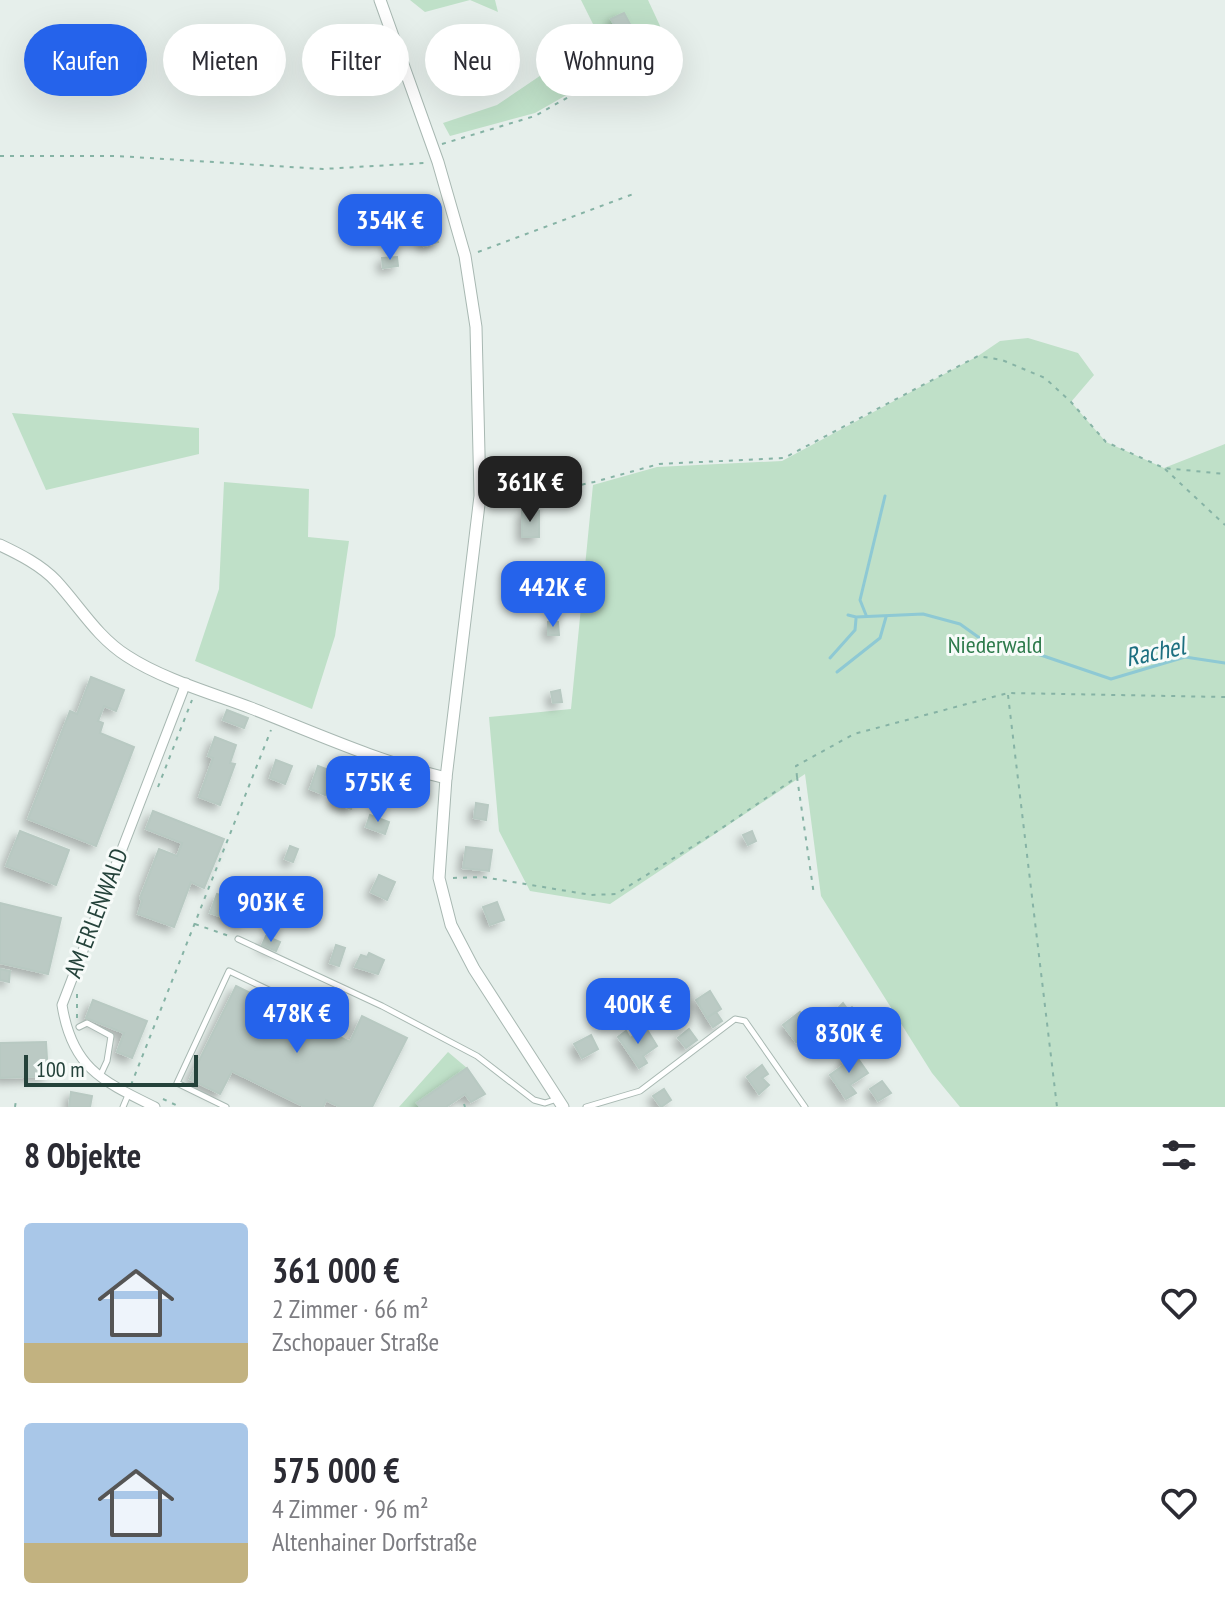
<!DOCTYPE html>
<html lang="de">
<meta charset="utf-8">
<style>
:root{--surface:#fff;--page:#f2f2f3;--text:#2b2b33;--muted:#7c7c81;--accent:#2563eb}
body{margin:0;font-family:"PT Sans Narrow",sans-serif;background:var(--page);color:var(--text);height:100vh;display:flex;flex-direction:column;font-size:30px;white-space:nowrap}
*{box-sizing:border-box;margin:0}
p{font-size:26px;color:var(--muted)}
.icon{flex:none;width:44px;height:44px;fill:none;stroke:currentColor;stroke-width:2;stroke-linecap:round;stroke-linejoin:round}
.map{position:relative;height:1107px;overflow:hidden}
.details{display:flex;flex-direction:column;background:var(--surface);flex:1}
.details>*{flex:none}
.hud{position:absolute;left:24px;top:24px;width:800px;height:72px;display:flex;gap:16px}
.scale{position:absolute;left:24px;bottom:20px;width:174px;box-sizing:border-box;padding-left:8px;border:4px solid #24423a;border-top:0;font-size:22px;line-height:28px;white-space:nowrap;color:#24423a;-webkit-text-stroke:6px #f7fbf9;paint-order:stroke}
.price{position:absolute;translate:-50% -68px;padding:0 18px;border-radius:16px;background:var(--accent);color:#fff;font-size:26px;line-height:52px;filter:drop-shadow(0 2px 4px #0008)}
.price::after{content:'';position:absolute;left:50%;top:48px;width:24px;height:18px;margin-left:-12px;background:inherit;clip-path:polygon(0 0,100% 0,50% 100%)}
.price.active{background:#222;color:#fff}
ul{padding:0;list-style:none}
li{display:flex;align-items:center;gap:24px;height:200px;padding:0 24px}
li span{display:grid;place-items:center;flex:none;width:224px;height:160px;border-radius:8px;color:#555}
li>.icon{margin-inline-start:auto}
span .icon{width:96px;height:96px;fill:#fffc;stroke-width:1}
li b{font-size:34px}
h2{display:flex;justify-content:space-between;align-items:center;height:96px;padding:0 24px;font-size:34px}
.pill{padding:0 28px;border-radius:36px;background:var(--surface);box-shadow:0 8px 32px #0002;font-size:28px;line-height:72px}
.pill.active{background:var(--accent);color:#fff}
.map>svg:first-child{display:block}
.green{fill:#bfe0c8}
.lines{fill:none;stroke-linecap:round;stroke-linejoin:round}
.stream{stroke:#8ec9d4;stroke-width:3}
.building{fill:#bbcac4;stroke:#b8c9c2;stroke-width:2;filter:url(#shadow)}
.service-casing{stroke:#a8b8b2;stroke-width:7}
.minor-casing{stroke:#a8b8b2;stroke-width:11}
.tertiary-casing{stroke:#a8b8b2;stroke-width:13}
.path{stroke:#86b3a5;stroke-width:2;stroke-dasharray:4 6;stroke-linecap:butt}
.service{stroke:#fff;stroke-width:5}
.minor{stroke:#fff;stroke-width:9}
.tertiary{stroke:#fff;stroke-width:11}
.labels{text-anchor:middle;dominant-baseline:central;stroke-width:6;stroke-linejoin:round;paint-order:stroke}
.park-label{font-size:24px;fill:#2d7a4b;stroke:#f7fbf9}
.street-label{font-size:24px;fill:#24423a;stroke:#f7fbf9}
.water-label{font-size:26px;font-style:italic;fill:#1c6f80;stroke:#f7fbf9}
</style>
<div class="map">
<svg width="1225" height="1107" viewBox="0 0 1225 1107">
<defs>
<filter id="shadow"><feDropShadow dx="-5" dy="5" stdDeviation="4" flood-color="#0004"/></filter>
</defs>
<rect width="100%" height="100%" fill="#e6efeb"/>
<!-- green -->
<g class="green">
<path d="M410,0H495L498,12L470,0L425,12Z"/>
<path d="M581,0H648L661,28L605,73L535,113L450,136L443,123L497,105L599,36Z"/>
<path d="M1028,338L1078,353L1094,375L1071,402L1106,442L1164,468L1225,444V1107H960L932,1073L821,896L805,774L610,904L530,891L499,831L489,717L571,709L593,485L657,467L782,461L978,356L1000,341Z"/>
<path d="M12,413L199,428V454L46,490Z"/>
<path d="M224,482L309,489L308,537L349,541L335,636L312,709L195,661L219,589Z"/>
<path d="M448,1052L467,1068L417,1103L420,1107H399Z"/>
</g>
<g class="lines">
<!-- stream -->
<g class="stream">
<path d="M848,615L856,617L923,614L960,624L995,649L1026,650L1111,679L1185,657L1225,663"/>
<path d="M866,615L860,600L885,496"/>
<path d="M830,658L855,630L856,619"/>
<path d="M837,672L880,638L886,617"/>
</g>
</g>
<!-- building -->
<g class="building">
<path d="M624,13L631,26L619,33L611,19Z"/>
<path d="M390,212L394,233L374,237L370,215Z"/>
<path d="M435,233L438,242L424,246L421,237Z"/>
<path d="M397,257L398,266L383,268L382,258Z"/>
<rect x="522" y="511" width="17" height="26"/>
<path d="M548,622H558L559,635H548Z"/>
<path d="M91,677L124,690L116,711L104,706L98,721L103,723L100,733L134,747L96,846L28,819L70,711L77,714Z"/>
<path d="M560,690L562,702L553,703L551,692Z"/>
<path d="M227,710L248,718L244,728L223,720Z"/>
<path d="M215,737L236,745L230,763L235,764L220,805L199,797L213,758L208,756Z"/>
<path d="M276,760L292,766L285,784L270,778Z"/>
<path d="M318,766L329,770L327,777L331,779L325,795L310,789Z"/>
<path d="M340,783L358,790L351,809L333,802Z"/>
<path d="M476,803L488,805L486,820L474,818Z"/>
<path d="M153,811L224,839L204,888L191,882L174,927L138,914L142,901L140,898L159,849L177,856L182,843L146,829Z"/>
<path d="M370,815L389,822L385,834L366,827Z"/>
<path d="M20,831L69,850L56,885L6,866Z"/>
<path d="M752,831L756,841L748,845L743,835Z"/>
<path d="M290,846L298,849L293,862L285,859Z"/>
<path d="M466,847L492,850L489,871L463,868Z"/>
<path d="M379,875L395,882L387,900L371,892Z"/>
<path d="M217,894L242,902L239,911L246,913L243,924L210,913Z"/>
<path d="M497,902L504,920L490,925L483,907Z"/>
<path d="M0,903L61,918L48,974L0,963Z"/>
<path d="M266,936L280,942L276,951L262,945Z"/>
<path d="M336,945L345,948L339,966L330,963Z"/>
<path d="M369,953L384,960L378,974L355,967L361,955L367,957Z"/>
<path d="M0,969L10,971L9,982L0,980Z"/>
<path d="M236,986L350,1042L362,1016L407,1038L372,1107H340L326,1100L323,1107H305L232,1071L220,1094L190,1079Z"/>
<path d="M710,991L721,1009L707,1018L696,1000Z"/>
<path d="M93,1000L147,1021L132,1058L117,1052L124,1033L86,1018Z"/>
<path d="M843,1003L848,1010L852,1007L856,1011L846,1018L838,1008Z"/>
<path d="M716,1012L722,1021L713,1027L707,1018Z"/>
<path d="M800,1012L813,1029L796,1042L783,1025Z"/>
<path d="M646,1028L657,1046L643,1056L647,1063L639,1068L618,1037L626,1031L630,1038Z"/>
<path d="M689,1029L697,1040L686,1048L678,1038Z"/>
<path d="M591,1035L598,1049L582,1058L574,1044Z"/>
<path d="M46,1042L48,1076L0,1078V1043Z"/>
<path d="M854,1053L868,1073L850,1085L856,1093L846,1099L830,1075L845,1064L842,1061Z"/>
<path d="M762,1065L768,1074L762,1078L769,1085L759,1094L747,1077Z"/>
<path d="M467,1068L485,1094L471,1102L465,1094L446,1107H420L417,1103Z"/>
<path d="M882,1081L891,1093L878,1101L870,1089Z"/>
<path d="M664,1089L671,1100L661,1107L653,1096Z"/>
<path d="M71,1092L92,1096L90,1107H69Z"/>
</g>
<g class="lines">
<defs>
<g id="service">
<path d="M238,939L382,1006L477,1056L534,1100L545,1103L557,1099"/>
<path d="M79,1027L87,1023L111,1036L107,1061L100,1076"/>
<path d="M123,1107L128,1095"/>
<path d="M226,1107L177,1083L229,971L338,1023"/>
<path d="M586,1107L640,1091L735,1019L745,1021L805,1107"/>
</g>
<path id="minor" d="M155,1107C102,1081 72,1068 62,1005L186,683"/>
<g id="tertiary">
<path d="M380,0L438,162L465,256L476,327L480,496L446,778L439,878L451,925L474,969L563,1107"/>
<path d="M0,545C19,554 41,565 56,581C80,607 97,637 127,656C162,679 211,693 251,708C315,733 379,762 446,778"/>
</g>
</defs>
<!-- service casing -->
<use href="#service" class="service-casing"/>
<!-- minor casing -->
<use href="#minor" class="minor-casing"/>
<!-- tertiary casing -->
<use href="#tertiary" class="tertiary-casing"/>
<!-- path -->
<g class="path">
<path d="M442,144L535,116L609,74L663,33"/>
<path d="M0,156H117L323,169L425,163"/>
<path d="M478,252L636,193"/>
<path d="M1165,469L1225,525"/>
<path d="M493,497H525L594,482L659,464L784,458L978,356L1002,360L1045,378L1071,402L1106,442L1164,468L1225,474"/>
<path d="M1008,695L1057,1107"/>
<path d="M797,777L814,895"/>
<path d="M158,787L192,700"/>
<path d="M453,878L483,877L591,895L616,894L719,830L797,777L796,766L854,734L1008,693L1225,697"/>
<path d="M195,924L229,936"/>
<path d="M77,994V1020"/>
<path d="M131,1085L271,730"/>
<path d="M163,1099L180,1107"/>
<path d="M464,1104L465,1107"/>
<path d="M15,1107L16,1100"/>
</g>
<!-- service -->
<use href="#service" class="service"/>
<!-- minor -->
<use href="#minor" class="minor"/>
<!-- tertiary -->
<use href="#tertiary" class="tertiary"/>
</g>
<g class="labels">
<!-- park labels -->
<g class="park-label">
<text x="995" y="644">Niederwald</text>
</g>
<!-- street labels -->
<g class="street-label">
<text transform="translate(96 913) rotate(-69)">AM ERLENWALD</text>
</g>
<!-- water labels -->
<g class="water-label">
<text transform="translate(1155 651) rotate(-12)">Rachel</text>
</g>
</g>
</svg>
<div class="scale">100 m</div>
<b class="price" style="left:390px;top:262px">354K €</b>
<b class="price active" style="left:530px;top:524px">361K €</b>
<b class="price" style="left:553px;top:629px">442K €</b>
<b class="price" style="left:378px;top:824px">575K €</b>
<b class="price" style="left:271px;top:944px">903K €</b>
<b class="price" style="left:638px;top:1046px">400K €</b>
<b class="price" style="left:297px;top:1055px">478K €</b>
<b class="price" style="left:849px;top:1075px">830K €</b>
<div class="hud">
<a class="pill active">Kaufen</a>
<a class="pill">Mieten</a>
<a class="pill">Filter</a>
<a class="pill">Neu</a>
<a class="pill">Wohnung</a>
</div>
</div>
<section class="details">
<h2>8 Objekte<svg class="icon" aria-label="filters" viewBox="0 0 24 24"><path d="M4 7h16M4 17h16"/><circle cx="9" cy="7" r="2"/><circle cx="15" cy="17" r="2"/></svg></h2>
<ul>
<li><span style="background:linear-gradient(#a9c7e8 75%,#c2b280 0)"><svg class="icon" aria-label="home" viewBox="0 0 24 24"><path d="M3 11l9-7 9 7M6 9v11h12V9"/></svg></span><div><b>361 000 €</b><p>2 Zimmer · 66 m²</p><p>Zschopauer Straße</p></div><svg class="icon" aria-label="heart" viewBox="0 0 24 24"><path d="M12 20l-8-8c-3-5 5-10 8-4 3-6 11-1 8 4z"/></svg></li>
<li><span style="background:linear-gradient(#a9c7e8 75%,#c2b280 0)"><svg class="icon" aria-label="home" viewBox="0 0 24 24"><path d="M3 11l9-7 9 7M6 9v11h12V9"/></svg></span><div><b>575 000 €</b><p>4 Zimmer · 96 m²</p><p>Altenhainer Dorfstraße</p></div><svg class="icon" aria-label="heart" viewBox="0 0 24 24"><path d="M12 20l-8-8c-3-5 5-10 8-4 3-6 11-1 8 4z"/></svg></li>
</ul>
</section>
